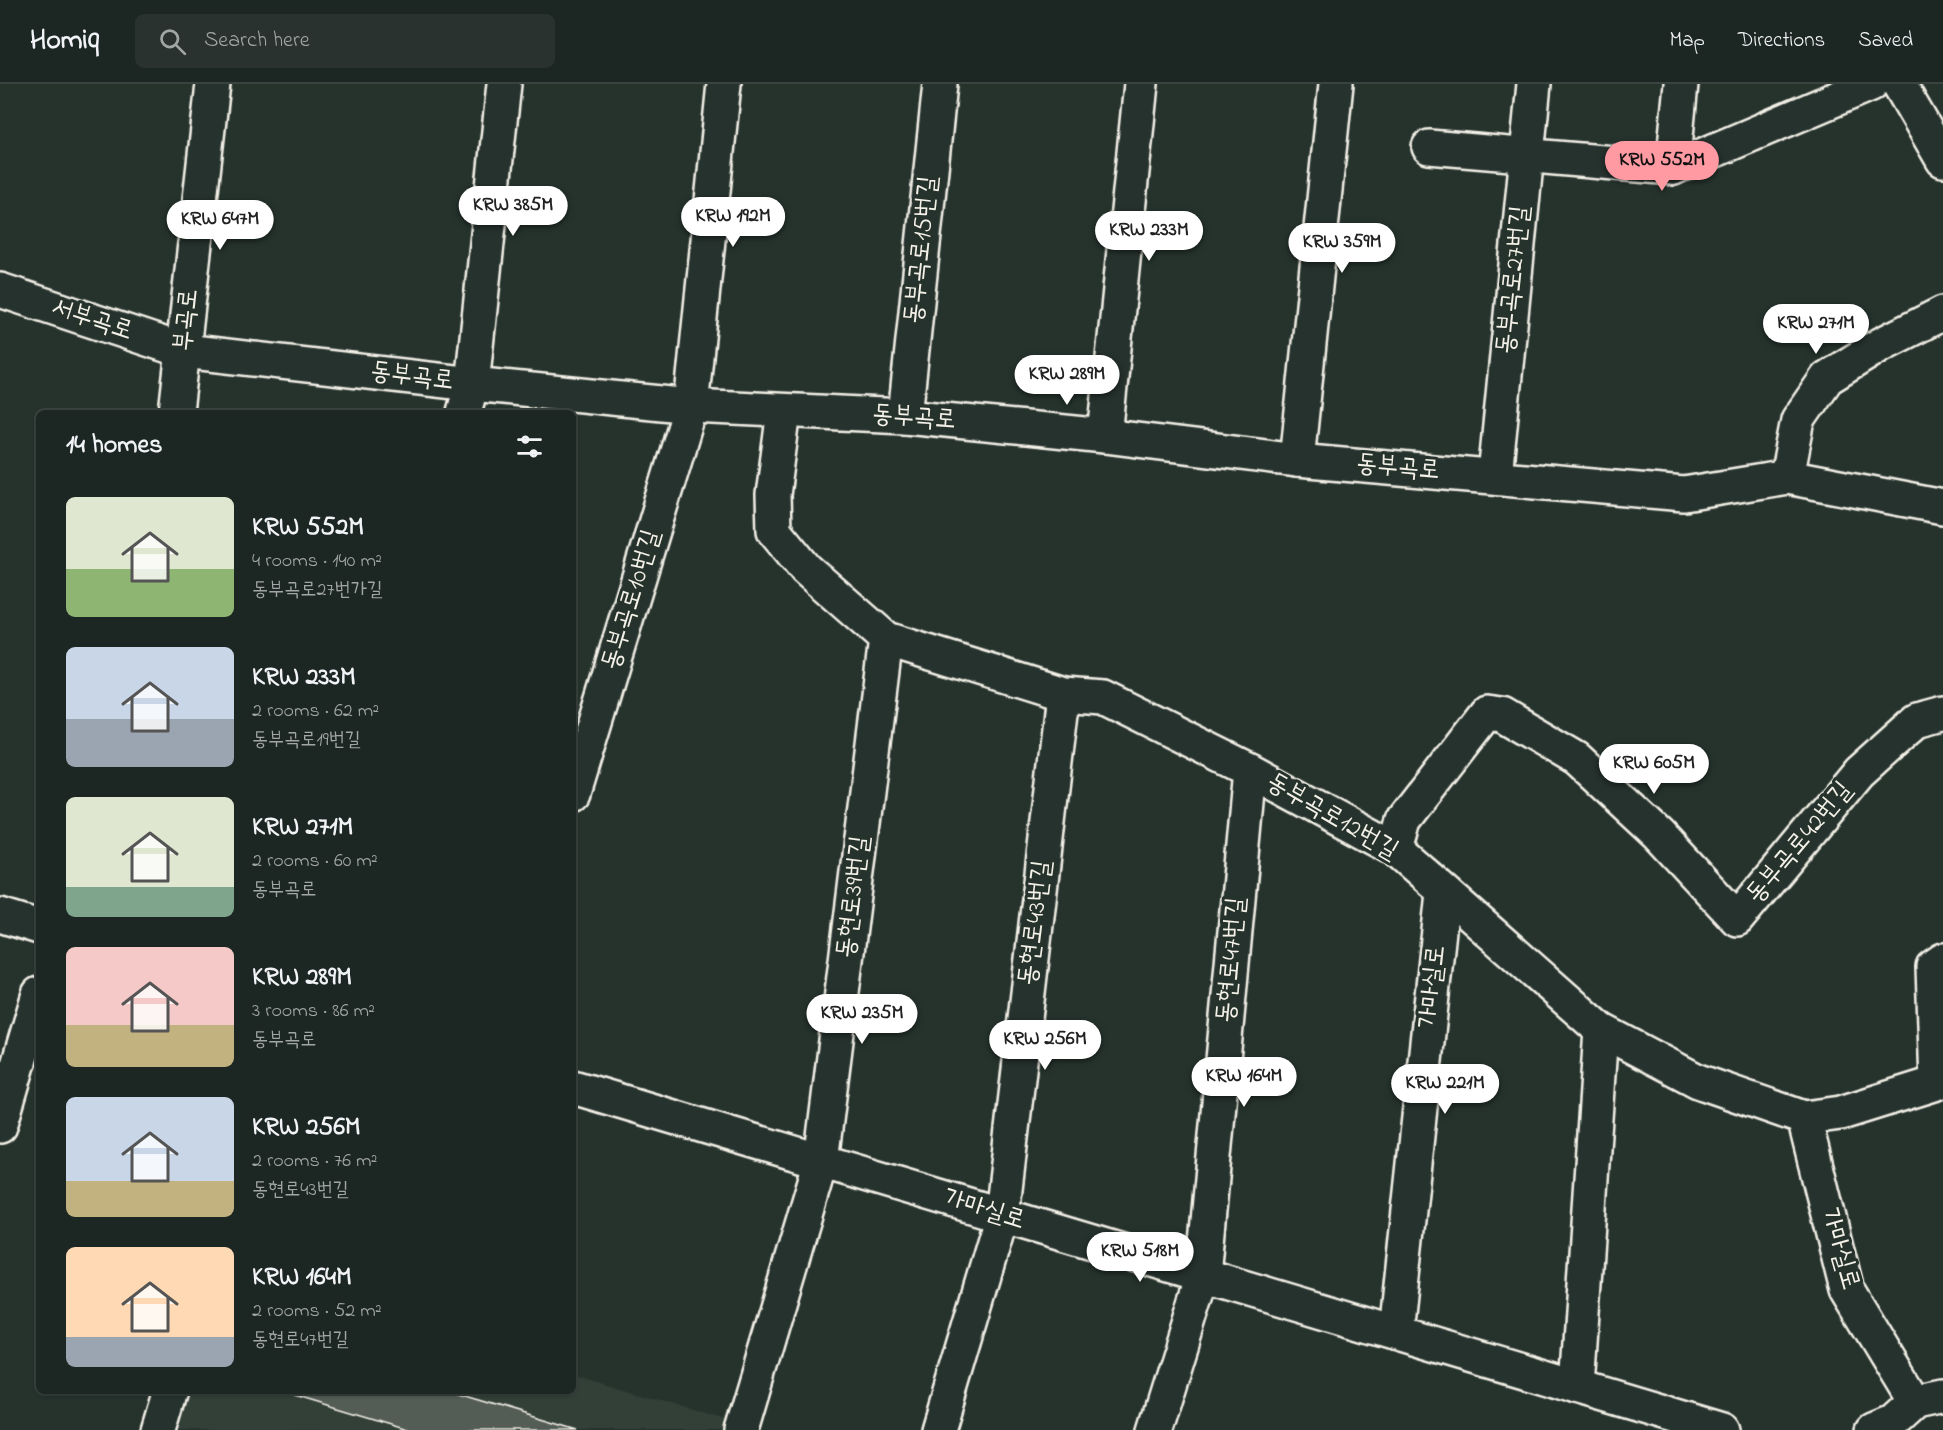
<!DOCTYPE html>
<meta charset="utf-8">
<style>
:root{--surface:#1c2622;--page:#29322f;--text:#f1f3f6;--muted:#a0a5a5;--line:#3a4340;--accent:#ff9aa2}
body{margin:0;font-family:"Indie Flower","Poor Story",sans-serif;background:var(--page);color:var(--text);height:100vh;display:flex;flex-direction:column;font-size:22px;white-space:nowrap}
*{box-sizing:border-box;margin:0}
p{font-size:20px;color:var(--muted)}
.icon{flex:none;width:33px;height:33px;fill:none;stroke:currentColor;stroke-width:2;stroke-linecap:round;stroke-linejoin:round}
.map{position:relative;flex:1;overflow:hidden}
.drawer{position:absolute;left:36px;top:326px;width:540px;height:984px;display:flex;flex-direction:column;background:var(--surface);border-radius:9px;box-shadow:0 2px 4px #0004,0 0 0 2px var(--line)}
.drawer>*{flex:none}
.price{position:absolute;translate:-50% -51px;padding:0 14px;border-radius:21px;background:#fff;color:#222;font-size:20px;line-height:39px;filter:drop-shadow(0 2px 3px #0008)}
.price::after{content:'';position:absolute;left:50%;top:36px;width:18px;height:14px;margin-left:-9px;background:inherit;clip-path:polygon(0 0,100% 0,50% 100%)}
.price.selected{background:var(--accent);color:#111}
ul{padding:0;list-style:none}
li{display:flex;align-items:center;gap:18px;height:150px;padding:0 30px}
li span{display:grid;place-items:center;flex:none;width:168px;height:120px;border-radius:9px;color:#555}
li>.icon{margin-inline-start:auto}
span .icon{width:72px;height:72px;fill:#fffc;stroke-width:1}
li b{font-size:26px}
h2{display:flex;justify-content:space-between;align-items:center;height:72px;padding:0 30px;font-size:26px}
header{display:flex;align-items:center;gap:36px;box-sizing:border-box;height:84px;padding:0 30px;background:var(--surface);border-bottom:2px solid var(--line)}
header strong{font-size:28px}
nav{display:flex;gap:33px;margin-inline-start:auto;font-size:21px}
.search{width:420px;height:54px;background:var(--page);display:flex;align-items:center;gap:15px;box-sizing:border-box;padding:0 21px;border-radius:9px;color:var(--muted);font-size:22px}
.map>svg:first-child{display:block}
.built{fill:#333f39}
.building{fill:#525c55;stroke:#f4f1e8;stroke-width:1.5}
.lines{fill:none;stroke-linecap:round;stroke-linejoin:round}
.minor-casing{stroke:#f4f1e8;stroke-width:38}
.tertiary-casing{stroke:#f4f1e8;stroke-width:38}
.minor{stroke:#26332d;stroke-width:33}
.tertiary{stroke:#26332d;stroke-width:33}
.labels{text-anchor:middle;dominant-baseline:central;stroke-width:6;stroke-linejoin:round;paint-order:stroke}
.street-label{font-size:26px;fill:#f4f1e8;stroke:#26332d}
</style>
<header>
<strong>Homiq</strong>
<div class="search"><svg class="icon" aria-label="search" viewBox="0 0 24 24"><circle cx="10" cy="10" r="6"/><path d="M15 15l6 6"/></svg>Search here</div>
<nav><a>Map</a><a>Directions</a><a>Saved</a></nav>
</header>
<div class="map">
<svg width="1943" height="1346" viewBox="0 0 1943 1346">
<rect width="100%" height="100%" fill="#26332d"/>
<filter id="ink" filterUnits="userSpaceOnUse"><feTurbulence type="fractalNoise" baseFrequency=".0167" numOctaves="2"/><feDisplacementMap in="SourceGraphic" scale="12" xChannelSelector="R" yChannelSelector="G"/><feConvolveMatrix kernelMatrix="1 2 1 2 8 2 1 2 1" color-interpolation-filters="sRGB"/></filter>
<g filter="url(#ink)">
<!-- built -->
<path class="built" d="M573,1290L729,1337L726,1346H175L186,1307L573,1306Z"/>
<!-- building -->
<path class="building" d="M278,1306H445L578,1346H411Z"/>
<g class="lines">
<defs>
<g id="minor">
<path d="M1899,0L1943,76"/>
<path d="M1429,63L1673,84L1871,0"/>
<path d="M1673,84L1681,0"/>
<path d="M0,206L184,267L472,300L691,322L905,332L1105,352L1297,376L1684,410L1787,393L1943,423"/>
<path d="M784,327L773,411L774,446L806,485L886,555L1063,610L1103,613L1250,686L1396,765L1601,946L1698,997L1804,1034L1841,1029L1937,999L1933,883L1943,876"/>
<path d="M464,328L472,300L504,0"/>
<path d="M905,332L940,0"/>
<path d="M1105,352L1141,0"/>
<path d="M1297,376L1336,0"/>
<path d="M1495,392L1534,0"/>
<path d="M1787,393L1798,336L1827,294L1880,261L1943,229"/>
<path d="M573,710L691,322L724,0"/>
<path d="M1396,765L1404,736L1487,629L1502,631L1577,675L1659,751L1737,835L1859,688L1917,636L1943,629"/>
<path d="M0,831L39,843"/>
<path d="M573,1003L1722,1346"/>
<path d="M1804,1034L1847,1206L1915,1318"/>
<path d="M1396,1248L1443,809"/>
<path d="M1577,1303L1601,946"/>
<path d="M158,1346L170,1306"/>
<path d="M741,1346L821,1077L886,555"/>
<path d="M938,1346L1002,1131L1063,610"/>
<path d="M1155,1346L1203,1191L1250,686"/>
<path d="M1874,1346L1893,1338L1915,1318L1943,1312"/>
</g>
<g id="tertiary">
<path d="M176,328L213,0"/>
<path d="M0,1042L39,910"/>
</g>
</defs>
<!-- minor casing -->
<use href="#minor" class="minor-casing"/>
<!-- tertiary casing -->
<use href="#tertiary" class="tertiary-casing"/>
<!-- minor -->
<use href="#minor" class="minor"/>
<!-- tertiary -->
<use href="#tertiary" class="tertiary"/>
</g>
</g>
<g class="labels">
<!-- street labels -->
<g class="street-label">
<text transform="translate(922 166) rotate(-84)">동부곡로15번길</text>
<text transform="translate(1514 196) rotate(-84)">동부곡로27번길</text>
<text transform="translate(92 236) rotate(18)">서부곡로</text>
<text transform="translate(187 236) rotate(-84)">부곡로</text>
<text transform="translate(412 293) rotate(7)">동부곡로</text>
<text transform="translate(914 334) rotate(4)">동부곡로</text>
<text transform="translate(1398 384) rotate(5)">동부곡로</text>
<text transform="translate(632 516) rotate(-73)">동부곡로10번길</text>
<text transform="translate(1332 733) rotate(30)">동부곡로12번길</text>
<text transform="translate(1800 759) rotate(-50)">동부곡로42번길</text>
<text transform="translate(854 813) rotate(-83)">동현로39번길</text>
<text transform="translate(1036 839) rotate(-83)">동현로43번길</text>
<text transform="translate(1232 876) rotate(-85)">동현로47번길</text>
<text transform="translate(1433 903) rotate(-84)">가마실로</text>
<text transform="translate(984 1126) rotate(17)">가마실로</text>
<text transform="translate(1839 1165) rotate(74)">가마실로</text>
</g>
</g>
</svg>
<b class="price selected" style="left:1662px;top:108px">KRW 552M</b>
<b class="price" style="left:513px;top:153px">KRW 385M</b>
<b class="price" style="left:733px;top:164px">KRW 192M</b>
<b class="price" style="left:220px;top:167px">KRW 647M</b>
<b class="price" style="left:1149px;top:178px">KRW 233M</b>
<b class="price" style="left:1342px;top:190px">KRW 359M</b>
<b class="price" style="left:1816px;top:271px">KRW 271M</b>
<b class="price" style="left:1067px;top:322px">KRW 289M</b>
<b class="price" style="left:1654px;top:711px">KRW 605M</b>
<b class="price" style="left:862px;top:961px">KRW 235M</b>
<b class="price" style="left:1045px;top:987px">KRW 256M</b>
<b class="price" style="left:1244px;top:1024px">KRW 164M</b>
<b class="price" style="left:1445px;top:1031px">KRW 221M</b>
<b class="price" style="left:1140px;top:1199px">KRW 518M</b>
<section class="drawer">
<h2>14 homes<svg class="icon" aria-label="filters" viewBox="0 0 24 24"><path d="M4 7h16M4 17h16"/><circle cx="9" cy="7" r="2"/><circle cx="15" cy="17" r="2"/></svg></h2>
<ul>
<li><span style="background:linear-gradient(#dfe7d0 60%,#8fb573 0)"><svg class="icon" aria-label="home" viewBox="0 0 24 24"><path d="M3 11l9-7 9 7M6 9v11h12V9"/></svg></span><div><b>KRW 552M</b><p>4 rooms · 140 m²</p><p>동부곡로27번가길</p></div></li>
<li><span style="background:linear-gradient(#c9d6e8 60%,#9aa5b1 0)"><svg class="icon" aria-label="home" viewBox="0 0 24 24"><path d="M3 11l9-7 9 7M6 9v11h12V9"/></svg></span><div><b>KRW 233M</b><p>2 rooms · 62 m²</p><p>동부곡로19번길</p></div></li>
<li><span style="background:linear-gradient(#dfe7d0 75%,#7fa58c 0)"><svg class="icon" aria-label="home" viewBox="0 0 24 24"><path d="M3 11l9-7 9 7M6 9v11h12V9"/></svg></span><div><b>KRW 271M</b><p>2 rooms · 60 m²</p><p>동부곡로</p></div></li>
<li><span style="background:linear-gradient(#f6c9c9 65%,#c2b280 0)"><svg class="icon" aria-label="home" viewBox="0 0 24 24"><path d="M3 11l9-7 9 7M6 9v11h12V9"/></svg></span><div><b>KRW 289M</b><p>3 rooms · 86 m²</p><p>동부곡로</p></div></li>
<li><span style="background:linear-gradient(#c9d6e8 70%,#c2b280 0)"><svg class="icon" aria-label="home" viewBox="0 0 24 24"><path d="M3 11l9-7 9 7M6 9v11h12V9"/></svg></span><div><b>KRW 256M</b><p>2 rooms · 76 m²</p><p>동현로43번길</p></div></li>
<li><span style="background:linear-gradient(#ffd9b3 75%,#9aa5b1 0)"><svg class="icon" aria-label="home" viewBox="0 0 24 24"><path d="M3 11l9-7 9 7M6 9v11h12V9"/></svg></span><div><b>KRW 164M</b><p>2 rooms · 52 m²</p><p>동현로47번길</p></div></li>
</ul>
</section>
</div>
